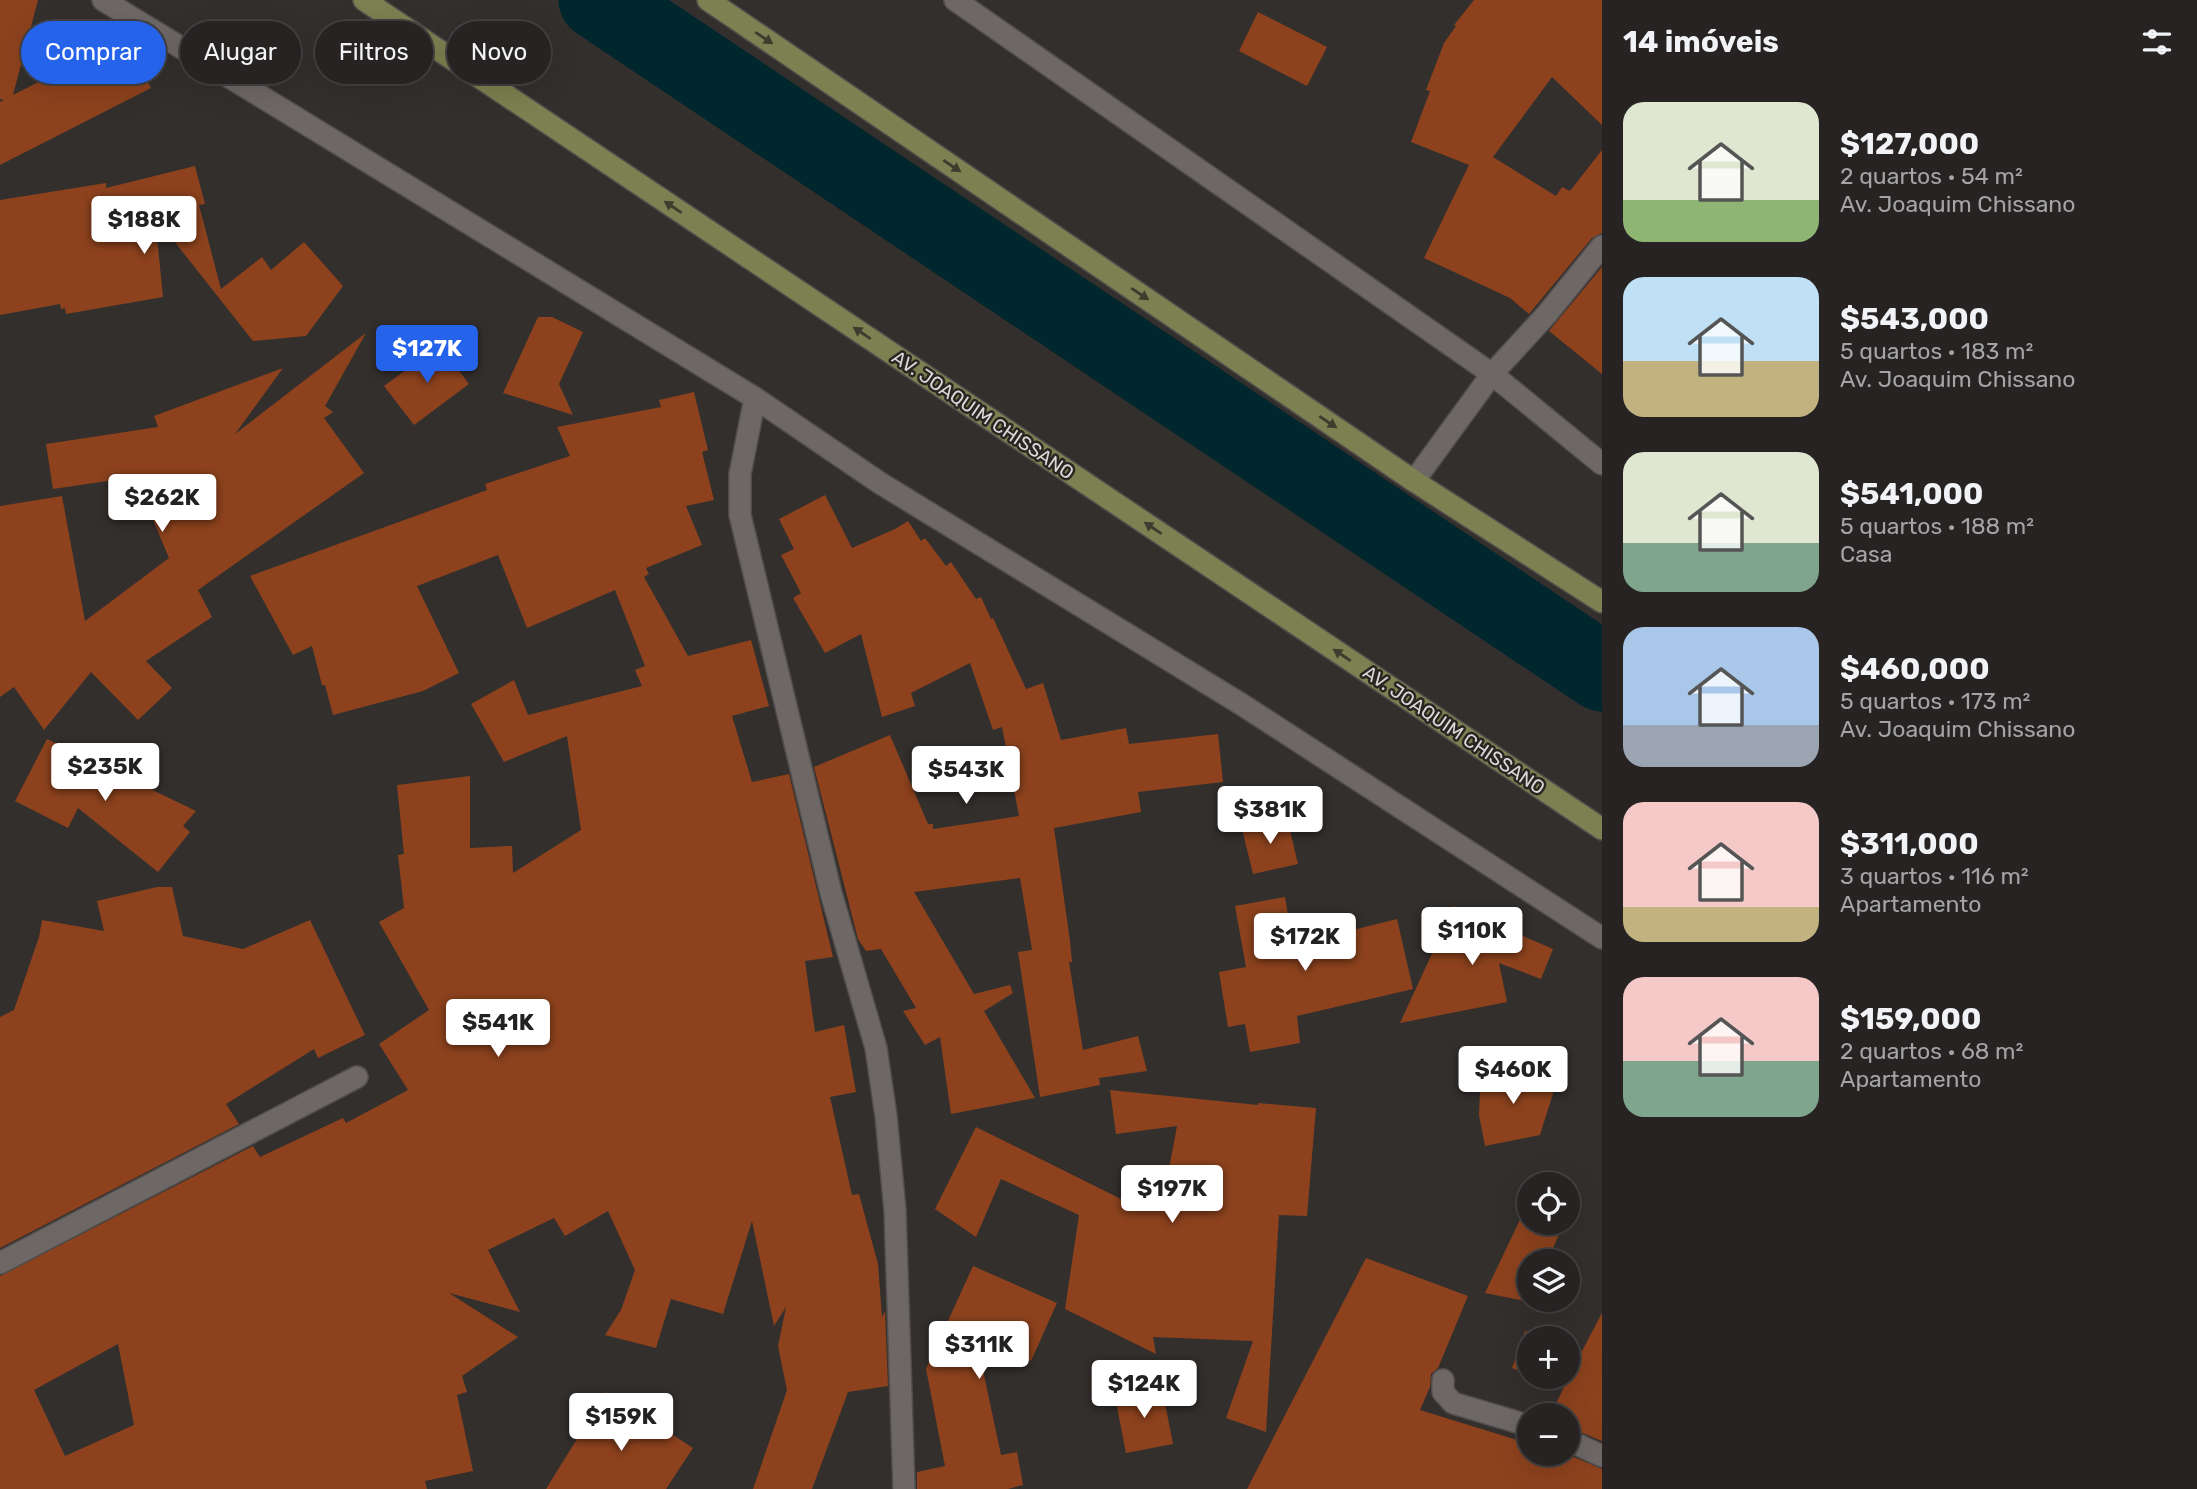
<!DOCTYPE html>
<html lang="pt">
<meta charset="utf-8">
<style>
:root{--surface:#262322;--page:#2e2b2a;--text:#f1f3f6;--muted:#a4a4a5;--line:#424040;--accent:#2563eb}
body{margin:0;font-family:Rubik,sans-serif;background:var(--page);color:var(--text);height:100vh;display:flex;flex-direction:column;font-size:26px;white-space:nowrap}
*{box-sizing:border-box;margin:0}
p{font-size:23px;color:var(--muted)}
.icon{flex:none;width:38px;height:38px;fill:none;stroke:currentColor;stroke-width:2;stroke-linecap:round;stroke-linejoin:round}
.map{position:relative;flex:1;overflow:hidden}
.panel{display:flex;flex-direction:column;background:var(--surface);width:595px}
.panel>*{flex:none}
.hud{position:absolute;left:21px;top:21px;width:665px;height:63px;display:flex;gap:14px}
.tools{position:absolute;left:1517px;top:1172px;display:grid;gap:14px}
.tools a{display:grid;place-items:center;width:63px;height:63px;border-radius:50%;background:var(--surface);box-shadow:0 7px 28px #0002,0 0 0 2px var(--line);font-size:35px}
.price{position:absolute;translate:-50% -60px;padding:0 16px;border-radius:7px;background:#fff;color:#222;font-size:23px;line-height:46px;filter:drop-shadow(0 2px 4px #0008)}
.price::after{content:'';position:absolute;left:50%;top:42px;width:21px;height:16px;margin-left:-10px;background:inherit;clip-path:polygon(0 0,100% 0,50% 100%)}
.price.current{background:var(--accent);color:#fff}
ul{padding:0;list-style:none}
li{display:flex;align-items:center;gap:21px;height:175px;padding:0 21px}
li span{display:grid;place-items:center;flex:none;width:196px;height:140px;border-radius:21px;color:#555}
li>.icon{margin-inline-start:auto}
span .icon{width:84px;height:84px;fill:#fffc;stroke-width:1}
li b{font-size:30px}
h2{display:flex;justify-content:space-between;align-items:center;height:84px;padding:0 21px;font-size:30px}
.pill{padding:0 24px;border-radius:32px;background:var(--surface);box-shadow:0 7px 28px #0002,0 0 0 2px var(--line);font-size:24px;line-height:63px}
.pill.current{background:var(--accent);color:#fff}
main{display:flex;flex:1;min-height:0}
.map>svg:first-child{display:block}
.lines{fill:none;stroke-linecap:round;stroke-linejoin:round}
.river{stroke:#00272d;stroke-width:79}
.building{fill:#8d421d;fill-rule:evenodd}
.street-casing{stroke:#514d4c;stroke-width:24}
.primary-casing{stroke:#514d4c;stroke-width:24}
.street{stroke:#6d6866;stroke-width:21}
.primary{stroke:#7b8150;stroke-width:21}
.oneway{fill:#3e3c2e}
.labels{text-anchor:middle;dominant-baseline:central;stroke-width:5;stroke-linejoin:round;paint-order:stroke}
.street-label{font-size:19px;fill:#dbd9d8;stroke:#292523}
</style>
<main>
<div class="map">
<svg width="1602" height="1489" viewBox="0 0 1602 1489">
<rect width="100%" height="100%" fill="#332f2d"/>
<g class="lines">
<!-- river -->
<path class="river" d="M598,0L1602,672"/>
</g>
<!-- building -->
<g class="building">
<path d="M0,0H38L13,95L125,38L151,88L0,165V102L4,100L0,99Z"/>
<path d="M1474,0H1602V125L1552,77L1493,157L1556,196L1562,187L1570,191L1602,150V233L1592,238L1529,314L1510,298L1424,258L1469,165L1411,142L1430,91L1426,90L1444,43L1456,26L1454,25Z"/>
<path d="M1258,12L1327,47L1307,86L1239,51Z"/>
<path d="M195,166L205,204L199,205L221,289L262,257L271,270L304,242L343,286L306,336L253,341L155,217L163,297L66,314L65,308L61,309L60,304L0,315V200L106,183V188Z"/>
<path d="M1602,267V374L1549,331Z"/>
<path d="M538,317H552L583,332L559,384L573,415L503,393Z"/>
<path d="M366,333L325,406L333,412L324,418L364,473L198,590L212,617L146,661L172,688L138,720L91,672L44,730L14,687L0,697V506L62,496L85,621L169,558L135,477L53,489L46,444L158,427L154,416L283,368L235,434Z"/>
<path d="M440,345L469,384L414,425L384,386Z"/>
<path d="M694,392L708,450L702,452L714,500L686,506L702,545L646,568L649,574L644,577L688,656L751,640L769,706L732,716L752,782L789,774L833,957L805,961L815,1032L844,1025L856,1092L830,1097L852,1195L859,1194L878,1264L882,1317L885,1311L888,1386L848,1392L812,1489H753L787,1390L778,1346L786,1307L774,1326L752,1221L723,1314L671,1299L656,1348L605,1335L621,1310L635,1270L608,1211L565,1236L554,1218L488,1250L520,1312L449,1293L518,1337L462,1376L467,1392L457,1395L473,1471L425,1481L427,1489H0V1276L253,1146L260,1157L343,1118L346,1123L408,1090L379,1044L429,1010L379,922L404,908L398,855L404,854L397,785L470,776V848L512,846L513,873L581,830L567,736L504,762L471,704L514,680L528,715L642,686L635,670L645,666L615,590L527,628L498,555L417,586L459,673L423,691L333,715L325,685H322L312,646L293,655L250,576L487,490L485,484L570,456L557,427L661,407L659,400ZM118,1344L134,1425L65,1456L34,1390Z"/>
<path d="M825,495L852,548L895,529L908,521L921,541L925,538L946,566L951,562L976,599L981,597L991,619L993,618L1026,689L1043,683L1061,740L1126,728L1129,744L1218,734L1223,782L1138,792L1141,812L1054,828L1070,941L1072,962H1069L1083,1050L1138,1036L1147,1071L1099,1078L1100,1085L1040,1097L1018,952L1032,950L1020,878L914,892L974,994L1010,985L1013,993L984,1011L1035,1098L951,1114L940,1037L925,1045L903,1011L916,1008L881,949L866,951L858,939L814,767L890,735L928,824H933V829L1019,816L1002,727L993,730L970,663L911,693L915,706L882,717L861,634L825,653L793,598L801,593L781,555L794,549L779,519Z"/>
<path d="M47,739L196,811L183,826L190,832L158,872L78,808L68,828L15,801Z"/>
<path d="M1287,818L1298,864L1253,874L1242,829Z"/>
<path d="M157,887H172L183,936L243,949L310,920L365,1035L318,1058L314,1049L226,1104L239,1124L0,1248V1017L14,1010L39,937L42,920L104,931L97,901Z"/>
<path d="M1285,897L1293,945L1397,919L1413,989L1297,1016L1300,1043L1250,1052L1245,1024L1228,1027L1219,972L1246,967L1235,906Z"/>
<path d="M1454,906L1553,949L1541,979L1499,963L1507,1002L1400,1023Z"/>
<path d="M1481,1071L1528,1073L1556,1084L1540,1135L1485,1146L1479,1115Z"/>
<path d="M1110,1090L1258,1105V1103L1316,1108L1307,1216L1279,1215L1266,1432L1226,1418L1253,1341L1153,1337L1156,1354L1065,1309L1079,1215L1001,1179L976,1237L935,1209L976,1127L1125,1201L1164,1195L1177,1126L1116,1134Z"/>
<path d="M1530,1199V1223H1564L1547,1262H1530V1302L1485,1293Z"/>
<path d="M1366,1258L1468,1296L1438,1368L1431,1374L1430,1387L1420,1410L1530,1444V1454H1567L1602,1469V1489H1247Z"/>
<path d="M973,1266L1057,1303L1031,1361L976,1337L1001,1455L1017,1452L1023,1485L1008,1489H917V1472L945,1466L926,1369Z"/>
<path d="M1602,1313V1441L1568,1427V1416H1550L1564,1387L1539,1377H1568V1346L1582,1351Z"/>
<path d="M1525,1331L1547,1339H1530V1374L1512,1368Z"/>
<path d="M1162,1388L1173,1444L1126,1453L1115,1397Z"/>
<path d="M606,1392L693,1448L666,1489H546Z"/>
</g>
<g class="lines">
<defs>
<g id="street">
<path d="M103,0L755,398L880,483L1241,704L1602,938"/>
<path d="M955,0L1492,374L1602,464"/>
<path d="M755,398L740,474V515L831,893L876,1048L886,1116L895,1210L904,1489"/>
<path d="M1414,481L1492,374L1547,314L1602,246"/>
<path d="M0,1263L357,1077"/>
<path d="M1443,1380V1392L1453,1403L1530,1426"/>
<path d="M1568,1440L1602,1456"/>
</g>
<g id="primary">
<path d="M364,0L1602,829"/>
<path d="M708,0L1414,481L1602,602"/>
</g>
</defs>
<!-- street casing -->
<use href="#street" class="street-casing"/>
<!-- primary casing -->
<use href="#primary" class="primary-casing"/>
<!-- street -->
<use href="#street" class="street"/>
<!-- primary -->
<use href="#primary" class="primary"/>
</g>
<!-- one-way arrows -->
<defs><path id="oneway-solid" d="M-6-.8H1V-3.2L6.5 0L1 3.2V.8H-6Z" transform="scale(1.75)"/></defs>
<g class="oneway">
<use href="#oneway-solid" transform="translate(764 38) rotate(34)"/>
<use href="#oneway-solid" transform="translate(952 166) rotate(34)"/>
<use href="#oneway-solid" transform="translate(673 207) rotate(-146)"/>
<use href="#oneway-solid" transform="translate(1140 294) rotate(34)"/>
<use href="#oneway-solid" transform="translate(862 333) rotate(-146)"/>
<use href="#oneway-solid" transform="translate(1328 422) rotate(34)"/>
<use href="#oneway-solid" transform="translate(1153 528) rotate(-146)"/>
<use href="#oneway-solid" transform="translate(1342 655) rotate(-146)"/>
</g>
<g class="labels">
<!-- street labels -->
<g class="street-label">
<text transform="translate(983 415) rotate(34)">AV. JOAQUIM CHISSANO</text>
<text transform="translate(1454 730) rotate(34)">AV. JOAQUIM CHISSANO</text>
</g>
</g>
</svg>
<div class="tools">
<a><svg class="icon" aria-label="locate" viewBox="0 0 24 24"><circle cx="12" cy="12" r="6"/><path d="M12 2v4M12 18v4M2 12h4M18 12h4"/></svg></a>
<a><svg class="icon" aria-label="layers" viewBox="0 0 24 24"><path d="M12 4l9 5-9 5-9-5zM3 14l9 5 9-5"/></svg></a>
<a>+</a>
<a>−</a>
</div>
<b class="price" style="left:144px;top:256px">$188K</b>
<b class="price current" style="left:427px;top:385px">$127K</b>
<b class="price" style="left:162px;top:534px">$262K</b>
<b class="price" style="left:105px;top:803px">$235K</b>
<b class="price" style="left:966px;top:806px">$543K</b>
<b class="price" style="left:1270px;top:846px">$381K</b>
<b class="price" style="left:1472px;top:967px">$110K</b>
<b class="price" style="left:1305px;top:973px">$172K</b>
<b class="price" style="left:498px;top:1059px">$541K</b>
<b class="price" style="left:1513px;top:1106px">$460K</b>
<b class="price" style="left:1172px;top:1225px">$197K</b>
<b class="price" style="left:979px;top:1381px">$311K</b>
<b class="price" style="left:1144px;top:1420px">$124K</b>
<b class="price" style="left:621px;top:1453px">$159K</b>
<div class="hud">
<a class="pill current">Comprar</a>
<a class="pill">Alugar</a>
<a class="pill">Filtros</a>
<a class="pill">Novo</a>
</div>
</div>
<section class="panel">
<h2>14 imóveis<svg class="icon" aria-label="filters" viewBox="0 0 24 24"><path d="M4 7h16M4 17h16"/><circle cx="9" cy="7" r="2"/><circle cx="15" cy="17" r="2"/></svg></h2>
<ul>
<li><span style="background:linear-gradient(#dfe7d0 70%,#8fb573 0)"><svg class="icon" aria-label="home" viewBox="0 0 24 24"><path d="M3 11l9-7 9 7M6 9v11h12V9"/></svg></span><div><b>$127,000</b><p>2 quartos · 54 m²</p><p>Av. Joaquim Chissano</p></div></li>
<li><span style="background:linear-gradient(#bfe0f5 60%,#c2b280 0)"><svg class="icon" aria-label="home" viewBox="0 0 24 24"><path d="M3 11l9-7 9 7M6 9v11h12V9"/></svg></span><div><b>$543,000</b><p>5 quartos · 183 m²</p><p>Av. Joaquim Chissano</p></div></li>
<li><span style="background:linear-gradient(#dfe7d0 65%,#7fa58c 0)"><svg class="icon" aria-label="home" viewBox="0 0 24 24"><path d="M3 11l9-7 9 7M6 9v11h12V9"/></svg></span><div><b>$541,000</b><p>5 quartos · 188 m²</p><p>Casa</p></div></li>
<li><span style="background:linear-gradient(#a9c7e8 70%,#9aa5b1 0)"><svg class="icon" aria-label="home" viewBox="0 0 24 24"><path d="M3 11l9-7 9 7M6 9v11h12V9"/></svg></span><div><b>$460,000</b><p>5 quartos · 173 m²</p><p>Av. Joaquim Chissano</p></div></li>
<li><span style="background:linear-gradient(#f6c9c9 75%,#c2b280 0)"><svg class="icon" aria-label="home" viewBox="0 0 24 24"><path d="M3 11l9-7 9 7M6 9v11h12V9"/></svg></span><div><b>$311,000</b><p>3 quartos · 116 m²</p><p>Apartamento</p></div></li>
<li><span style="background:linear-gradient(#f6c9c9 60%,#7fa58c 0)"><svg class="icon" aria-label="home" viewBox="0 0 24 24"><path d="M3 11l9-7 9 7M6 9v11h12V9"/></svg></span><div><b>$159,000</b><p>2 quartos · 68 m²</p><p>Apartamento</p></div></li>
</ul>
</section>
</main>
